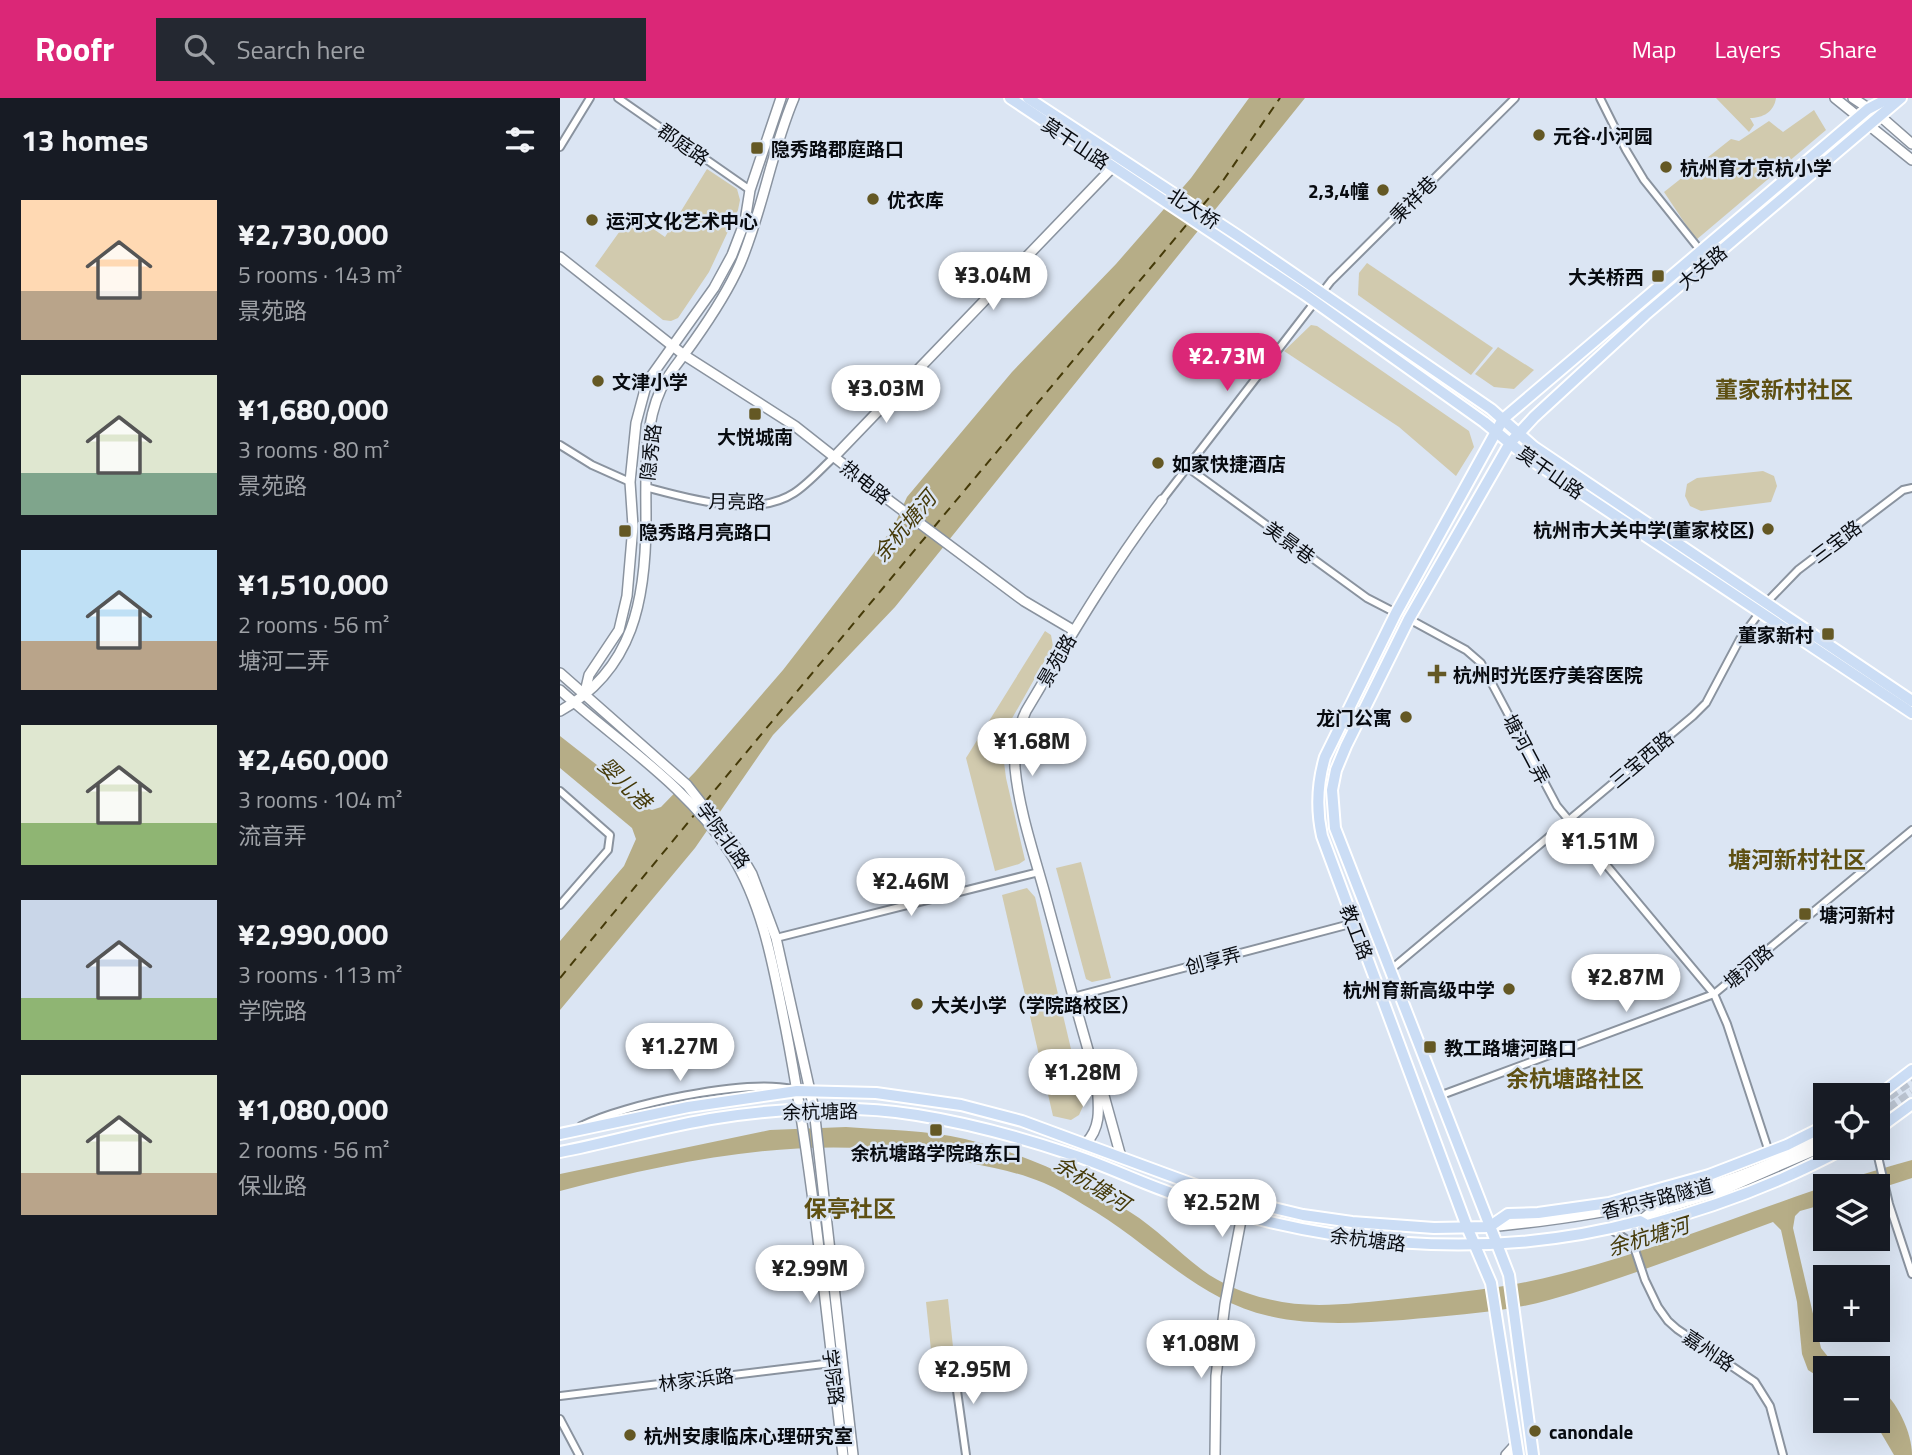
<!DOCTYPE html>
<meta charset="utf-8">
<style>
:root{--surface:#171b24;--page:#242831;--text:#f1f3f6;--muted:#9ea1a6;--accent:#db2777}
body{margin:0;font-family:"Titillium Web","Noto Sans SC",sans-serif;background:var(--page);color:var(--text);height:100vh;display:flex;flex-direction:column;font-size:26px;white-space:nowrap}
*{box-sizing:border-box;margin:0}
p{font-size:23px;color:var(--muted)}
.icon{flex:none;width:38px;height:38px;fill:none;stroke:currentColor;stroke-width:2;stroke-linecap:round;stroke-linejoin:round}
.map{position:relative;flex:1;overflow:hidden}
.sheet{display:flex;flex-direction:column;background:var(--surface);width:560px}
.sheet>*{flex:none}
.buttons{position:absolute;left:1253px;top:985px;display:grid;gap:14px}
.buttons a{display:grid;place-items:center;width:77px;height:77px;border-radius:0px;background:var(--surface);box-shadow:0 7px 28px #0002;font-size:35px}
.price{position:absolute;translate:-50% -60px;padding:0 16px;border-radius:24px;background:#fff;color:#222;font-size:23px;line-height:46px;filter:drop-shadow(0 2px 4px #0008)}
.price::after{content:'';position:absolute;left:50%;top:42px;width:21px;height:16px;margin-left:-10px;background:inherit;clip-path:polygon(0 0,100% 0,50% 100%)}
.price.selected{background:var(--accent);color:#fff}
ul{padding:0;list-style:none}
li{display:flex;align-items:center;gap:21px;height:175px;padding:0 21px}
li span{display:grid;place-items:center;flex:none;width:196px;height:140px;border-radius:0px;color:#555}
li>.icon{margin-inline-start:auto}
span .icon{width:84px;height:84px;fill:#fffc;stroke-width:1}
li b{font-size:30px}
h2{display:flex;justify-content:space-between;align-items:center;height:84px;padding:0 21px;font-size:30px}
header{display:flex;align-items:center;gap:42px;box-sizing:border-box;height:98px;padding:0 35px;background:var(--accent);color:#fff}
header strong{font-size:33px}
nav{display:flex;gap:38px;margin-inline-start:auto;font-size:24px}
.search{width:490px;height:63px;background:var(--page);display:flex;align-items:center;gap:18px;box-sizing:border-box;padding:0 24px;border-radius:0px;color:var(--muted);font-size:26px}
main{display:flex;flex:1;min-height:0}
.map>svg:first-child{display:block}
.green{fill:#d1caae}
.water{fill:#b6ad87}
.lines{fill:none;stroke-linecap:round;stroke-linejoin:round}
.ferry{stroke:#453a09;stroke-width:2;stroke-dasharray:9 7;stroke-linecap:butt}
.secondary-tunnel{stroke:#bbc4d1;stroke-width:9;stroke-dasharray:9 4.5;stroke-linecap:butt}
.street-casing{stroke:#8a939f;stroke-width:10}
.secondary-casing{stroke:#8a939f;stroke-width:12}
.primary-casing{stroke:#fff;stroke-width:14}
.street{stroke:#fff;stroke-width:6}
.secondary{stroke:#fff;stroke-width:9}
.primary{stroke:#cbddf5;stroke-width:10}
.poi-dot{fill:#645824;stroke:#dbe5f3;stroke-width:2.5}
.labels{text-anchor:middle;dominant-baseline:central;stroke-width:5;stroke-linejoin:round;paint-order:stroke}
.poi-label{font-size:19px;font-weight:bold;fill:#080b10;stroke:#dbe5f3;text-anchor:start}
.street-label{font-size:19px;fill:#080b10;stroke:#dbe5f3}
.water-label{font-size:21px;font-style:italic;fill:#453a09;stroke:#dbe5f3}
.quarter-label{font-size:23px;font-weight:bold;fill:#5e5013;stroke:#dbe5f3}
</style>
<header>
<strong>Roofr</strong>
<div class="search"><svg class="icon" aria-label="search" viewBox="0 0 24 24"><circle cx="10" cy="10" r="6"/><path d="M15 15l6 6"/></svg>Search here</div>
<nav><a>Map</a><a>Layers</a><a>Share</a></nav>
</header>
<main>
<section class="sheet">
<h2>13 homes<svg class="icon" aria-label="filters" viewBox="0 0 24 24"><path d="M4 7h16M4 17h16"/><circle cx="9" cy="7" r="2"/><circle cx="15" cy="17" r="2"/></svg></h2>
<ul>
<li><span style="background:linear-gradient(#ffd9b3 65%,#b9a48a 0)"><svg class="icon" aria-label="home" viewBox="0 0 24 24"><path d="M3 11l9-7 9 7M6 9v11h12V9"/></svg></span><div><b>¥2,730,000</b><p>5 rooms · 143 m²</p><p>景苑路</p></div></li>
<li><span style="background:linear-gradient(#dfe7d0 70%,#7fa58c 0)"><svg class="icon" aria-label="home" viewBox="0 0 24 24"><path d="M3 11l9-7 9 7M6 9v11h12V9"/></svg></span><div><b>¥1,680,000</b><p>3 rooms · 80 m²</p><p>景苑路</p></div></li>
<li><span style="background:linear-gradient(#bfe0f5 65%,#b9a48a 0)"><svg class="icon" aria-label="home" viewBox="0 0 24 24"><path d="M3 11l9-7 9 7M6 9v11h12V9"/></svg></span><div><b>¥1,510,000</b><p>2 rooms · 56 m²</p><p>塘河二弄</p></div></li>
<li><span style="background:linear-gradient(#dfe7d0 70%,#8fb573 0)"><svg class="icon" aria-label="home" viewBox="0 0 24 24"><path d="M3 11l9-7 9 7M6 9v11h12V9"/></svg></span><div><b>¥2,460,000</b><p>3 rooms · 104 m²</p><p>流音弄</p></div></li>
<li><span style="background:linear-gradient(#c9d6e8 70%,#8fb573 0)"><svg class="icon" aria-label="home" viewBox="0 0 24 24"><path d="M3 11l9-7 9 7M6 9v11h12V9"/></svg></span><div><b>¥2,990,000</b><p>3 rooms · 113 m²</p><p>学院路</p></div></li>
<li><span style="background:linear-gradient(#dfe7d0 70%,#b9a48a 0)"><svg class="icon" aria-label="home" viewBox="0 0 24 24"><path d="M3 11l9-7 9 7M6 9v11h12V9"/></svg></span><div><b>¥1,080,000</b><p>2 rooms · 56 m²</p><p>保业路</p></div></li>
</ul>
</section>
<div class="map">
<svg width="1352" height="1357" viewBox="0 0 1352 1357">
<rect width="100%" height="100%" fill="#dbe5f3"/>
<!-- green -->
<g class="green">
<path d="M1156,0H1216C1214,14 1203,20 1190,20L1194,27L1189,34Z"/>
<path d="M1254,12L1266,32L1136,142L1104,94L1171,41L1179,43L1209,23L1223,34Z"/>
<path d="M147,71L177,91L180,102L178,112L149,174L118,220L111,223L103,222L35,168L72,116L105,139Z"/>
<path d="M807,165L933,250L911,277L798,197L799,175Z"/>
<path d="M751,227L757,228L909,333L914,349L896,378L839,329L724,253Z"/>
<path d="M938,249L974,272L954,291L934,289L915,276Z"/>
<path d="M1203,373L1214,378L1217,388L1211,404L1141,413L1130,408L1125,398L1127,386L1137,380Z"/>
<path d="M485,533L491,537L493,548L450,624L446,643L444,664L446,680L465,762L459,766L435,773L406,660Z"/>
<path d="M521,764L551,880L532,884L526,881L496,770Z"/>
<path d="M467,790L475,799L524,1006L519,1017L511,1022L493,1018L442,797Z"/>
<path d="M388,1201L393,1249L371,1252L366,1204Z"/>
</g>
<!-- water -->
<g class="water">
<path d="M689,0H745L335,509L213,637L135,750L0,912V843L64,768L76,741L72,730L0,670V638L37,667L83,709L92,712L101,709L135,674L223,572L333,430L347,399L452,274L556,166L631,80Z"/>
<path d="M286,1029C325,1032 367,1032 405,1041C463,1055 520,1081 570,1114C596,1130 617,1153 641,1171C659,1185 685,1196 708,1201C750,1212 795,1205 838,1201C893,1195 948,1190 1001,1176C1120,1146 1233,1094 1352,1062V1080L1318,1091V1088H1265V1106L1240,1113L1235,1118L1233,1130L1261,1250L1269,1260L1288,1270H1265V1283L1248,1272L1242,1256L1237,1204L1221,1132L1213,1124C1139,1151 1064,1181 989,1202C942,1215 891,1217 843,1222C799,1225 752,1228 709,1218C637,1202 585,1141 524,1107C511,1099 498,1091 484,1085C460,1075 436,1070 410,1065C268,1032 139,1057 0,1093V1076L210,1032Z"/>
<path d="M1318,1289C1337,1302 1352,1335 1352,1357H1334L1317,1328Z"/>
</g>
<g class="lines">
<!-- ferry -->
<g class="ferry">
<path d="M643,107L660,87L720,0"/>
<path d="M374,429L628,125"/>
<path d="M145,704L368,436"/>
<path d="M0,880L135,716"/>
</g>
<!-- secondary-tunnel -->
<g class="secondary-tunnel">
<path d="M1318,1006L1352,982"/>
<path d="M1318,1018L1352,995"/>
</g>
<defs>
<g id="street">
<path d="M58,0L190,92"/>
<path d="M1040,0L1066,52L1084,82L1136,147"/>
<path d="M0,49L30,0"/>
<path d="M0,347L32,367L70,384"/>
<path d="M627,369L807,500L836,515"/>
<path d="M85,389C127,400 194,421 234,395C248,386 261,371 274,359"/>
<path d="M602,402L771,183L955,0"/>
<path d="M1206,505L1238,472L1343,392L1352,390"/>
<path d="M849,521L906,552L921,565L997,708L1154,896L1167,926L1209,1054"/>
<path d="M0,693L50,737L48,752L0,807"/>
<path d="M216,840L479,774"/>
<path d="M829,873L1133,618L1146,605L1180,541L1200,514"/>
<path d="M513,899L794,825"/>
<path d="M879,998L1154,896L1352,732"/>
<path d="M21,1028C64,1006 186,981 232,991"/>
<path d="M1316,1050L1329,1106L1352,1176"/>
<path d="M1080,1123L1073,1146L1085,1182L1098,1209L1108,1223L1117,1231L1195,1284L1210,1308L1223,1357"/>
<path d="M1049,1130L1073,1146"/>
<path d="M393,1264L406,1357"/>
<path d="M0,1298L272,1265"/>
<path d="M0,1321L19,1357"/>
</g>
<g id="secondary">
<path d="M1275,0L1352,62"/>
<path d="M1293,0L1320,18L1352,46"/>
<path d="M0,159L124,257L235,328L330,403L464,503L513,532"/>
<path d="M274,359L552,70"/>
<path d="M0,575L127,687L178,752L192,776L216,840L254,1011L293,1357"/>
<path d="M0,592C59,645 127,687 171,756C204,808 214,873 226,932C253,1072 266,1215 283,1357"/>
<path d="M25,594L29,577L59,532L67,498L73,428L70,384L76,325L87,284L154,190L172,157L185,123L190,92L221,0"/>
<path d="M0,613C74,572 86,500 86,422C86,381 83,329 101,291C109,274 123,259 134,243C151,219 168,193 180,166C203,112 211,54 234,0"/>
<path d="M538,985L543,994L561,1059"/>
<path d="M526,1045C543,1028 538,1005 537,983C519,921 502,859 485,796C474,756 459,712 455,670C454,651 458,630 466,613C509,541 551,469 602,402"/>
<path d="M1080,1123L1090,1115L1161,1093L1262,1049"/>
<path d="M929,1129C1042,1118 1156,1098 1256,1043"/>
<path d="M655,1357L656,1278L665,1206L682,1117"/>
<path d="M946,1357L956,1346"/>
</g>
<g id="primary">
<path d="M450,0L744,196L924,324L967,359L1352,615"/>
<path d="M468,0L680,139L931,311L974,349L1352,603"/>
<path d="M1318,998L1352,972"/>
<path d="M1318,1031L1352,1006"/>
<path d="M0,1036L128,1009L237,993L316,995L401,1007L462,1023L649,1092L701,1107L743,1117L792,1124L874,1130L929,1129L948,1116L978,1115L1049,1105L1149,1077L1227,1047L1265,1028"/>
<path d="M0,1054C52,1044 105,1028 157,1020C220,1010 294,1006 357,1017C407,1025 459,1039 507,1055C543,1066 576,1083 611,1095C762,1148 924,1165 1080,1123L1087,1127C1156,1109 1222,1084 1285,1050"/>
<path d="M958,1357L931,1185L907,1129L762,738C756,711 757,686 765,659L836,515L943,321L1308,11L1329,0"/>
<path d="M973,1357L949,1177L775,730L772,692L776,672L786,648L849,521L950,345L974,319L1085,217L1341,0"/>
</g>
</defs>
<!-- street casing -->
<use href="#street" class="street-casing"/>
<!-- secondary casing -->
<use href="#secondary" class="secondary-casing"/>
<!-- primary casing -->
<use href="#primary" class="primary-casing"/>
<!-- street -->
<use href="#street" class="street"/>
<!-- secondary -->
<use href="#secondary" class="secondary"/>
<!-- primary -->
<use href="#primary" class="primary"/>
</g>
<!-- markers -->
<g class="poi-dot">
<circle cx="979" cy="37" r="7"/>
<rect x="190" y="43" width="14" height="14" rx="3.5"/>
<circle cx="1106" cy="69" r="7"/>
<circle cx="823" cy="92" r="7"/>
<circle cx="313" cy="101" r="7"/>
<circle cx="32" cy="122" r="7"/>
<rect x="1091" y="171" width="14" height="14" rx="3.5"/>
<circle cx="38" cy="283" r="7"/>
<rect x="188" y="309" width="14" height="14" rx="3.5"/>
<circle cx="598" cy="365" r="7"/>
<circle cx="1208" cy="431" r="7"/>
<rect x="58" y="426" width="14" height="14" rx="3.5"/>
<rect x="1261" y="529" width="14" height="14" rx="3.5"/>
<path d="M873.5 565.5h7v7h7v7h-7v7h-7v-7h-7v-7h7z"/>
<circle cx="846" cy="619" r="7"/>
<rect x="1238" y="809" width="14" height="14" rx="3.5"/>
<circle cx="949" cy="891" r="7"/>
<circle cx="357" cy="906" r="7"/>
<rect x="863" y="942" width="14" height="14" rx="3.5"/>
<rect x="369" y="1025" width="14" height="14" rx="3.5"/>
<circle cx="975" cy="1333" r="7"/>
<circle cx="70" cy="1337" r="7"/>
</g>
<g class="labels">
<!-- poi labels -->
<g class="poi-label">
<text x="993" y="37">元谷·小河园</text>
<text x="211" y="50">隐秀路郡庭路口</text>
<text x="1120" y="69">杭州育才京杭小学</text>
<text x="809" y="92" text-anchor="end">2,3,4幢</text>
<text x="327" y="101">优衣库</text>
<text x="46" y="122">运河文化艺术中心</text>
<text x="1084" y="178" text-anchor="end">大关桥西</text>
<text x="52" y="283">文津小学</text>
<text x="195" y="338" text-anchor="middle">大悦城南</text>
<text x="612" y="365">如家快捷酒店</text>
<text x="1194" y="431" text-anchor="end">杭州市大关中学(董家校区)</text>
<text x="79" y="433">隐秀路月亮路口</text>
<text x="1254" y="536" text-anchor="end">董家新村</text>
<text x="893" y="576">杭州时光医疗美容医院</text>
<text x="832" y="619" text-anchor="end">龙门公寓</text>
<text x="1259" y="816">塘河新村</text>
<text x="935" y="891" text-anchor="end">杭州育新高级中学</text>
<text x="371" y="906">大关小学（学院路校区）</text>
<text x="884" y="949">教工路塘河路口</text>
<text x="376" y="1054" text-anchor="middle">余杭塘路学院路东口</text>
<text x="989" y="1333">canondale</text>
<text x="84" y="1337">杭州安康临床心理研究室</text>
</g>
<!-- street labels -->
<g class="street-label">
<text transform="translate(516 45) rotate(34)">莫干山路</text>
<text transform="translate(124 46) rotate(35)">郡庭路</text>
<text transform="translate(853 101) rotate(-45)">秉祥巷</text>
<text transform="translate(634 110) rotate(33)">北大桥</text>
<text transform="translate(1142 169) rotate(-40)">大关路</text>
<text transform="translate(90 354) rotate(-83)">隐秀路</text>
<text transform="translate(991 374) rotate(35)">莫干山路</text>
<text transform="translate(306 384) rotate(38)">热电路</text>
<text transform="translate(177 403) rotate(1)">月亮路</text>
<text transform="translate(1276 443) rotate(-37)">三宝路</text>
<text transform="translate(730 444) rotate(36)">美景巷</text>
<text transform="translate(496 562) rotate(-60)">景苑路</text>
<text transform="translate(967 651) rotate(62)">塘河二弄</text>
<text transform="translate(1081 661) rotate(-40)">三宝西路</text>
<text transform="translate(164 737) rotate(54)">学院北路</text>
<text transform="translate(797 834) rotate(69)">教工路</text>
<text transform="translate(653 862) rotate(-15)">创享弄</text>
<text transform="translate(1188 868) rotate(-40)">塘河路</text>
<text transform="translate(260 1013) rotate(-1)">余杭塘路</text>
<text transform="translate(1097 1100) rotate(-14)">香积寺路隧道</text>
<text transform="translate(808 1141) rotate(7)">余杭塘路</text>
<text transform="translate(1149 1252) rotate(34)">嘉州路</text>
<text transform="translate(274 1279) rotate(83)">学院路</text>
<text transform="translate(136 1281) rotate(-7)">林家浜路</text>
</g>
<!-- water labels -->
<g class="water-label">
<text transform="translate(344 428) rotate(-50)">余杭塘河</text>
<text transform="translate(65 685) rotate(44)">婴儿港</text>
<text transform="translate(532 1085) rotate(32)">余杭塘河</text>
<text transform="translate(1088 1138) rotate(-17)">余杭塘河</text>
</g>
<!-- quarter labels -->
<g class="quarter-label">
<text x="1224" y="291">董家新村社区</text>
<text x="1237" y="761">塘河新村社区</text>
<text x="1015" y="980">余杭塘路社区</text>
<text x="290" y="1110">保亭社区</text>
</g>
</g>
</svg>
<div class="buttons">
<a><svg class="icon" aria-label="locate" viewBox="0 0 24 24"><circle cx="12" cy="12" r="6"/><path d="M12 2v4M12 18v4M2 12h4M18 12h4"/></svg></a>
<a><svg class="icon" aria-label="layers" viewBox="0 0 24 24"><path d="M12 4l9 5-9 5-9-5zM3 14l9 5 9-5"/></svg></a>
<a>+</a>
<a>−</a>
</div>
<b class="price" style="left:433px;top:214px">¥3.04M</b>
<b class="price selected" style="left:667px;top:295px">¥2.73M</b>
<b class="price" style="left:326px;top:327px">¥3.03M</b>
<b class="price" style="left:472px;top:680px">¥1.68M</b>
<b class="price" style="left:1040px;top:780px">¥1.51M</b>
<b class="price" style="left:351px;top:820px">¥2.46M</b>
<b class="price" style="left:1066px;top:916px">¥2.87M</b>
<b class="price" style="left:120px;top:985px">¥1.27M</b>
<b class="price" style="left:523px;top:1011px">¥1.28M</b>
<b class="price" style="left:662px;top:1141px">¥2.52M</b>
<b class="price" style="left:250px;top:1207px">¥2.99M</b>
<b class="price" style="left:641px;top:1282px">¥1.08M</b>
<b class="price" style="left:413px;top:1308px">¥2.95M</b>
</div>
</main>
